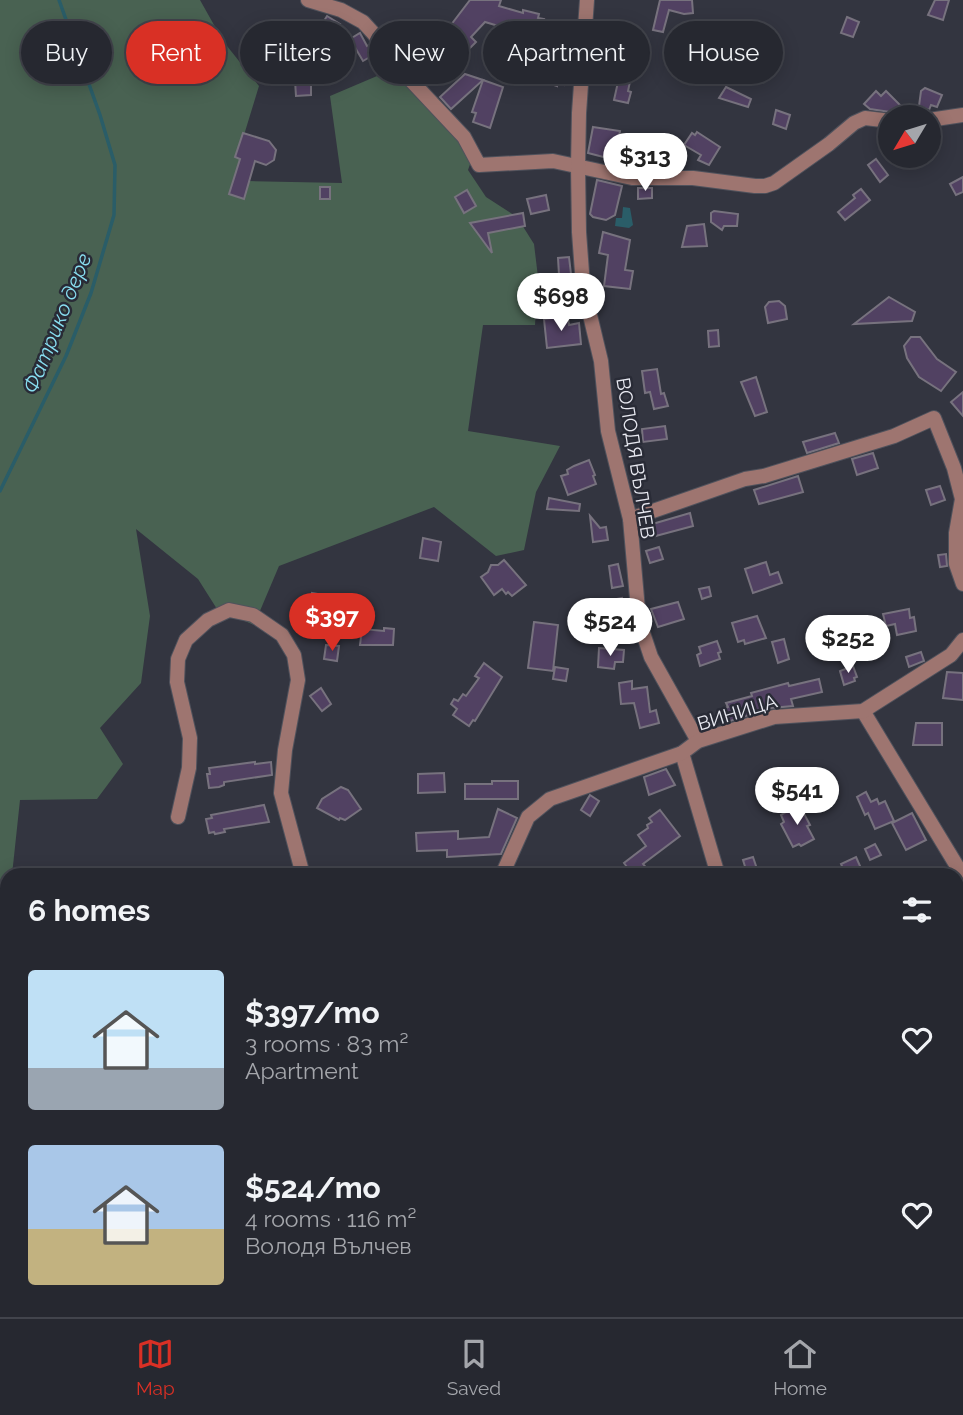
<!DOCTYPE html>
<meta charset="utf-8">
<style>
:root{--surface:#262830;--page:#32343c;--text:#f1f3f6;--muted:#a4a6ab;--line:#42444c;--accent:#d93025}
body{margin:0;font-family:Raleway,sans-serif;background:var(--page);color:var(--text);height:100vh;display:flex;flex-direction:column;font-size:26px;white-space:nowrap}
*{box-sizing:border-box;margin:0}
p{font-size:23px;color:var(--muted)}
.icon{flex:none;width:38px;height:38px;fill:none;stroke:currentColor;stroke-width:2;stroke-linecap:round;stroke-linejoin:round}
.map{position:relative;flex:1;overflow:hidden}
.panel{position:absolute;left:0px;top:868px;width:964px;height:450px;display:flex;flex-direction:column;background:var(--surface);border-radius:21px 21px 0 0;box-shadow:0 4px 18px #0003,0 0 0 2px var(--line)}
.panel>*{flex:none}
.banner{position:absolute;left:21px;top:21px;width:922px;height:63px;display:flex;gap:14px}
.needle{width:46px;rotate:232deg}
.tools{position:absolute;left:878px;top:105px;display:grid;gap:14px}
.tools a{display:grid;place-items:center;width:63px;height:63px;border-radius:50%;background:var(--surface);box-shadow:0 4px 18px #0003,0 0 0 2px var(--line);font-size:35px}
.price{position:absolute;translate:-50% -60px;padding:0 16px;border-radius:24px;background:#fff;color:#222;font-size:23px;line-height:46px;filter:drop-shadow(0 2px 4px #0008)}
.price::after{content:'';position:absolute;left:50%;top:42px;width:21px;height:16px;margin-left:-10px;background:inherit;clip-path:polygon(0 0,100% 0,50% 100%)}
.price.selected{background:var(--accent);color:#fff}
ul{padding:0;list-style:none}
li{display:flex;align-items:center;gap:21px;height:175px;padding:0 28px}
li span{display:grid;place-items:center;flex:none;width:196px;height:140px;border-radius:7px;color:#555}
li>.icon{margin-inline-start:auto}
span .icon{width:84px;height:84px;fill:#fffc;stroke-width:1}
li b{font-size:30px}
h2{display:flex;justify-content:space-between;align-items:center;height:84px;padding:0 28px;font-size:30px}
.tag{padding:0 24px;border-radius:32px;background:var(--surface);box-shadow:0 4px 18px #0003,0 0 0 2px var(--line);font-size:24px;line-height:63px}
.tag.selected{background:var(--accent);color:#fff}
.tab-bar{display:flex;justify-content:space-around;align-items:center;height:98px;border-top:2px solid var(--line);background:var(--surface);font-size:19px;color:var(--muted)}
.tab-bar a{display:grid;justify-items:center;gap:4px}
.tab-bar .selected{color:var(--accent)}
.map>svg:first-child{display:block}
.green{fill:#496252}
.water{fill:#2a5d68}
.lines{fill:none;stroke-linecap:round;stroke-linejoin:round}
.stream{stroke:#2a5d68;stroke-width:3.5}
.building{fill:#514162;stroke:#77727e;stroke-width:2}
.minor-casing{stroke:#50525c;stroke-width:16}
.minor{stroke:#9e7570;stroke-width:14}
.labels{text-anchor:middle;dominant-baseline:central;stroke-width:5;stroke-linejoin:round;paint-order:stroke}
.street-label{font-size:19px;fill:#e9eaf2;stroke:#292b36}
.water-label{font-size:21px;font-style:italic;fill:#88def0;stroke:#292b36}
</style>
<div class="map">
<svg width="963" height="1317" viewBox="0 0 963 1317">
<rect width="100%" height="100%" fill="#333540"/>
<!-- green -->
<g class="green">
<path d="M0,0H200L223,41L259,86L244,135L248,181L342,183L330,96L410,62L450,126L476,147L468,170L486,197L517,217L534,244L538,277L535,325H483L468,431L560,446L536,492L524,550L496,556L434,507L279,566L254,625L217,609L198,579L136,529L150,616L141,683L100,728L123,764L97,799L20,800L12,875H7C7,893 11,941 0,954Z"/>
<path d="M606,1311H760L774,1317H604Z"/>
</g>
<!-- water -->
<path class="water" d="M623,207L630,208L633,225L629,228L615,226L616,218H622Z"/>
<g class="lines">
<!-- stream -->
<path class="stream" d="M0,491L66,356L91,293L114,215L115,165L100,115L59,0"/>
</g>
<!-- building -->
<g class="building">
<path d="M470,0H501L499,6L523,13V10L539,14L538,18L544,19L538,38L485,22L471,37L476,42L452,66L444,58L438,63L428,55Z"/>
<path d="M660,0H692L693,13L684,14L669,10L663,32L653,30Z"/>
<path d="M935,0H949L943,20L928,15Z"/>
<path d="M327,16L340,24L335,32L322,42L314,37Z"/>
<path d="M847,17L859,22L853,37L841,33Z"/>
<path d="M397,22L400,25L402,23L413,36L398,48L385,33Z"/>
<path d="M360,33L367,46L370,45L375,54L363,61L350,39Z"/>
<path d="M694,42L701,44L695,68L683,49Z"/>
<path d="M542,57L570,67L564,85L557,83V86L528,76L534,61L540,63Z"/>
<path d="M318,64L319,82L311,83V95L296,96L294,65Z"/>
<path d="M608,66L632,72L628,91L631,92L628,103L614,100L618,82L605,79Z"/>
<path d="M465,74L483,80L451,109L440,97Z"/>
<path d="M483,80L503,87L490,128L473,122L476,113L472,112Z"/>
<path d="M726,87L751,99L748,107L719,98Z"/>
<path d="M925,88L942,95L937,107L931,105L929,110L919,106L921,91Z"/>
<path d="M876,91L881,96L886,91L902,107L897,113L870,109L864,104Z"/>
<path d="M776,110L790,115L786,129L773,124Z"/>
<path d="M593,127L620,131L615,160L588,153Z"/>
<path d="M697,132L720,147L709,165L698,160L701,155L684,145L692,133L695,135Z"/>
<path d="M243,133L269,141L276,150L274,160L266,165L255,161L244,199L229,194L240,159L235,157Z"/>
<path d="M619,152L630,154L627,167L617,165Z"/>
<path d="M636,159L652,162V168H637Z"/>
<path d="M876,159L888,175L880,182L868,165Z"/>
<path d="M963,177V192L956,195L950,184Z"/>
<path d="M597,180L622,186L615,215L606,220L593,217L590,214Z"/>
<rect x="320" y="187" width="10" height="12"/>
<path d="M638,188H652V198L638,199Z"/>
<path d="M861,189L870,200L845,220L838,212L855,198L853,195Z"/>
<path d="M467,190L476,206L464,213L455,197Z"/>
<path d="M546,195L549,210L531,214L527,199Z"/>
<path d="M714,211L738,214L737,226H724L722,230L711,222V213Z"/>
<path d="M523,213L525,226L488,233L492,253L470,223Z"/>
<path d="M704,224L707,246L682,247L687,226Z"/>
<path d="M603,232L630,240L625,270L633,271L630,289L604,286L608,255L599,253Z"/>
<path d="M569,257L571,274L559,275L558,258Z"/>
<path d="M889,297L915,312L912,321L854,324Z"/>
<path d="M779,301L785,306L787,319L768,323L765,307L769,302Z"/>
<path d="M558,317V319L568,318L569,325L579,323L581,344L547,348L544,319Z"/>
<path d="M718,330L719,346L709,347L708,331Z"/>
<path d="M911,337H920L937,359L956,372L941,391L919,377L907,358L904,346Z"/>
<path d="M657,369L661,394L664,393L668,406L654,409L650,392L645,393L642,371Z"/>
<path d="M756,377L767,412L755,416L741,382Z"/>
<path d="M963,392V416L951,402Z"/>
<path d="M665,426L667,439L643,442L642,429Z"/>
<path d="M835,433L839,443L807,453L803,442Z"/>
<path d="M873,453L878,468L857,475L852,459Z"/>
<path d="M589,460L595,475L593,476L596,484L568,495L561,476L568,474L567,470L574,466Z"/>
<path d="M798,476L803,492L759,504L754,490Z"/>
<path d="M940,486L945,500L931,505L926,490Z"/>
<path d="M549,498L580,504L579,511L547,509Z"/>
<path d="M690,513L693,526L652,537L649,525Z"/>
<path d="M590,516L600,528L606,527L608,540L593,542Z"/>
<path d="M423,538L441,542L438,561L420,558Z"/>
<path d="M659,547L663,559L650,563L646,551Z"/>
<path d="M946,554L947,566L940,567L938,555Z"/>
<path d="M504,560L526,585L512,596L508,592L506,594L502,589L494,595L481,577L488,572L491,565H498Z"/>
<path d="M766,562L770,575L778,572L782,583L753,593L745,569Z"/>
<path d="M618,564L623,586L612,588L609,566Z"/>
<path d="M709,587L711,596L702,599L699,589Z"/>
<path d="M312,593L324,595L321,611L309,609Z"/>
<path d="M622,598L624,610L613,613L611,600Z"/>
<path d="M678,602L684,619L658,627L651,609Z"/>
<path d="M909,609L910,618L914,617L916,631L897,635L895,624L886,626L883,614Z"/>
<path d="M757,616L766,638L745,644L744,640L738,642L732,623Z"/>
<path d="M534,622L558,625L553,671L528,668Z"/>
<path d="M384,628L394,629L393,645H360L362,629L384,631Z"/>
<path d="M784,639L789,659L778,663L772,642Z"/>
<path d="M717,641L721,652L718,653L720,659L700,666L697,655L701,653L699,647Z"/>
<path d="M326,645L339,646L337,661L324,659Z"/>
<path d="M599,648L624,650L623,662H615L614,669L598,667Z"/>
<path d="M921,652L924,661L909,667L906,657Z"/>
<path d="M484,663L502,677L475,721L473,720L469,726L453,715L457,709L451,704L454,699L458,701L463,694L466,696L479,678L475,676Z"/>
<path d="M853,666L857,677L854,678L855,681L844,685L840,671Z"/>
<path d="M555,667L568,669L566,681L553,679Z"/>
<path d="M947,672L963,673V700L943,698Z"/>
<path d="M819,679L822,692L791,699L793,706L771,708L727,722L723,709L728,707L726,703L752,696L751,693L788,683L789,686Z"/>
<path d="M632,681V689L647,687L650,712L656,710L659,723L640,728L634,703L621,704L619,683Z"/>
<path d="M321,688L331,704L322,711L310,696Z"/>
<path d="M916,723H942V745H913Z"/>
<path d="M255,762V764L271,762L272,775L224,782V785L219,787L209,788L207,774H210L209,768Z"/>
<path d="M666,769L675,785L649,795L644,777Z"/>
<path d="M444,773L445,792L418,793V774Z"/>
<path d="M492,781H518V799H465V784H492Z"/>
<path d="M341,787L348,790L361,809L345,820L340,818L339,820L317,808L322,799Z"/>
<path d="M866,792L871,802L877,799L879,804L885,801L894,821L875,829L868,813L865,815L857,797Z"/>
<path d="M590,795L599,801L590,816L581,810Z"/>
<path d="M264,805L269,822L224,829L225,832L215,834L214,832L209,833L206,819L212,818L211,815Z"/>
<path d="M797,806L800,812L802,810L810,825L807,826L814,839L801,846L799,844L793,847L781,824L784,822L781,815Z"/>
<path d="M498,809L517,818L501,854L447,857V850L417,851L416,833L458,831V839L489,837Z"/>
<path d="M660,810L680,836L643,864L652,875H633L624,863L646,846L638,835L648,828L647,825L652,822L649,818Z"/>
<path d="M912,813L926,840L906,850L892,823Z"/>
<path d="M875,844L881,855L870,860L865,849Z"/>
<path d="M753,857L757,869L747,873L743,860Z"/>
<path d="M856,857L864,875H846L841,864Z"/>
</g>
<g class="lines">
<defs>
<g id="minor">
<path d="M308,0L341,10L363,22L374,34L388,56L464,137L479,165L553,161L632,178H693L755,186H765L774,183L829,144L854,123L865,118L891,121"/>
<path d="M587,0L579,113L578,167L579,232L583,286L601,361L608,431L630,519L639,621L651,657L698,741"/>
<path d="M929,120L963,115"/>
<path d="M630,519L745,479L764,476L894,436L934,418L954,468L962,499L956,533V564L963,584"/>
<path d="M863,711L963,876"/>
<path d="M682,753L718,875"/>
<path d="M178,817L189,768L190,738L177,682L178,659L186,640L208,620L229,610L253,615L282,635L294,655L298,680L285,750L281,793L303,875"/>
<path d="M502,875L528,817L550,799L682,753L698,741L774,717L863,711L951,655L963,640"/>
<path d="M957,942L963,939"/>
<path d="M957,1133L963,1135"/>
<path d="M5,1215L7,1233"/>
<path d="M326,1317L328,1311"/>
<path d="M601,1317L603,1311"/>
</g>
</defs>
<!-- minor casing -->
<use href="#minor" class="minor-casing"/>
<!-- minor -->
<use href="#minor" class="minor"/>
</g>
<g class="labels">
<!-- street labels -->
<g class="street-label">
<text transform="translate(636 458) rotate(81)">ВОЛОДЯ ВЪЛЧЕВ</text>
<text transform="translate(737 712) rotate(-17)">ВИНИЦА</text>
</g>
<!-- water labels -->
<g class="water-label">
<text transform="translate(57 323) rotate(-68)">Фатрико дере</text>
</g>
</g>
</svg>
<div class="tools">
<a><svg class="needle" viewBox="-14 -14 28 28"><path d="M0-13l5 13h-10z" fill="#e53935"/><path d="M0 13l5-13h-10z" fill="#a4a6ab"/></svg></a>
</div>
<b class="price" style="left:645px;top:193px">$313</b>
<b class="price" style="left:561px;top:333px">$698</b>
<b class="price selected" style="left:332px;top:653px">$397</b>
<b class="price" style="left:610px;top:658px">$524</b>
<b class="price" style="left:848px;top:675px">$252</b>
<b class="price" style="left:797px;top:827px">$541</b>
<div class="banner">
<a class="tag">Buy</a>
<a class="tag selected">Rent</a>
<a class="tag">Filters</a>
<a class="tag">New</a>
<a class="tag">Apartment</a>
<a class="tag">House</a>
</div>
<section class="panel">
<h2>6 homes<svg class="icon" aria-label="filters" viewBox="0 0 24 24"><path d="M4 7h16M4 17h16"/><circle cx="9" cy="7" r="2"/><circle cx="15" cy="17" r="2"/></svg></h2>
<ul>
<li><span style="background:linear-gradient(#bfe0f5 70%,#9aa5b1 0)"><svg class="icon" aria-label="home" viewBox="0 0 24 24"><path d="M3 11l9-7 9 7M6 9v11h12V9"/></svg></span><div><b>$397/mo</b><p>3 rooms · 83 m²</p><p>Apartment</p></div><svg class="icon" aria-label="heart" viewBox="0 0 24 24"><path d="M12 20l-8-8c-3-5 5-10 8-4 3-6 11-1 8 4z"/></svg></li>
<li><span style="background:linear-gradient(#a9c7e8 60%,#c2b280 0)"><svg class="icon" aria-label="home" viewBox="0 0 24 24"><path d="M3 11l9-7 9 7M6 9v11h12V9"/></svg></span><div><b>$524/mo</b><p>4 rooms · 116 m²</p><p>Володя Вълчев</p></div><svg class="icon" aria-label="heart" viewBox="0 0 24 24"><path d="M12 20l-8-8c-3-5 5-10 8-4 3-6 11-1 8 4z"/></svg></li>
</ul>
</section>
</div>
<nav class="tab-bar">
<a class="selected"><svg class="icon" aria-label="map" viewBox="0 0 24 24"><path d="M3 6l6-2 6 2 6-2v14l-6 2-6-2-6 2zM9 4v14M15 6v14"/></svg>Map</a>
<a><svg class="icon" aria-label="saved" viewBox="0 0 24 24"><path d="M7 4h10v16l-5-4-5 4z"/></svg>Saved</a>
<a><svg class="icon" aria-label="home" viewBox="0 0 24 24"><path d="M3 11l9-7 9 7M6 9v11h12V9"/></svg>Home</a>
</nav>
